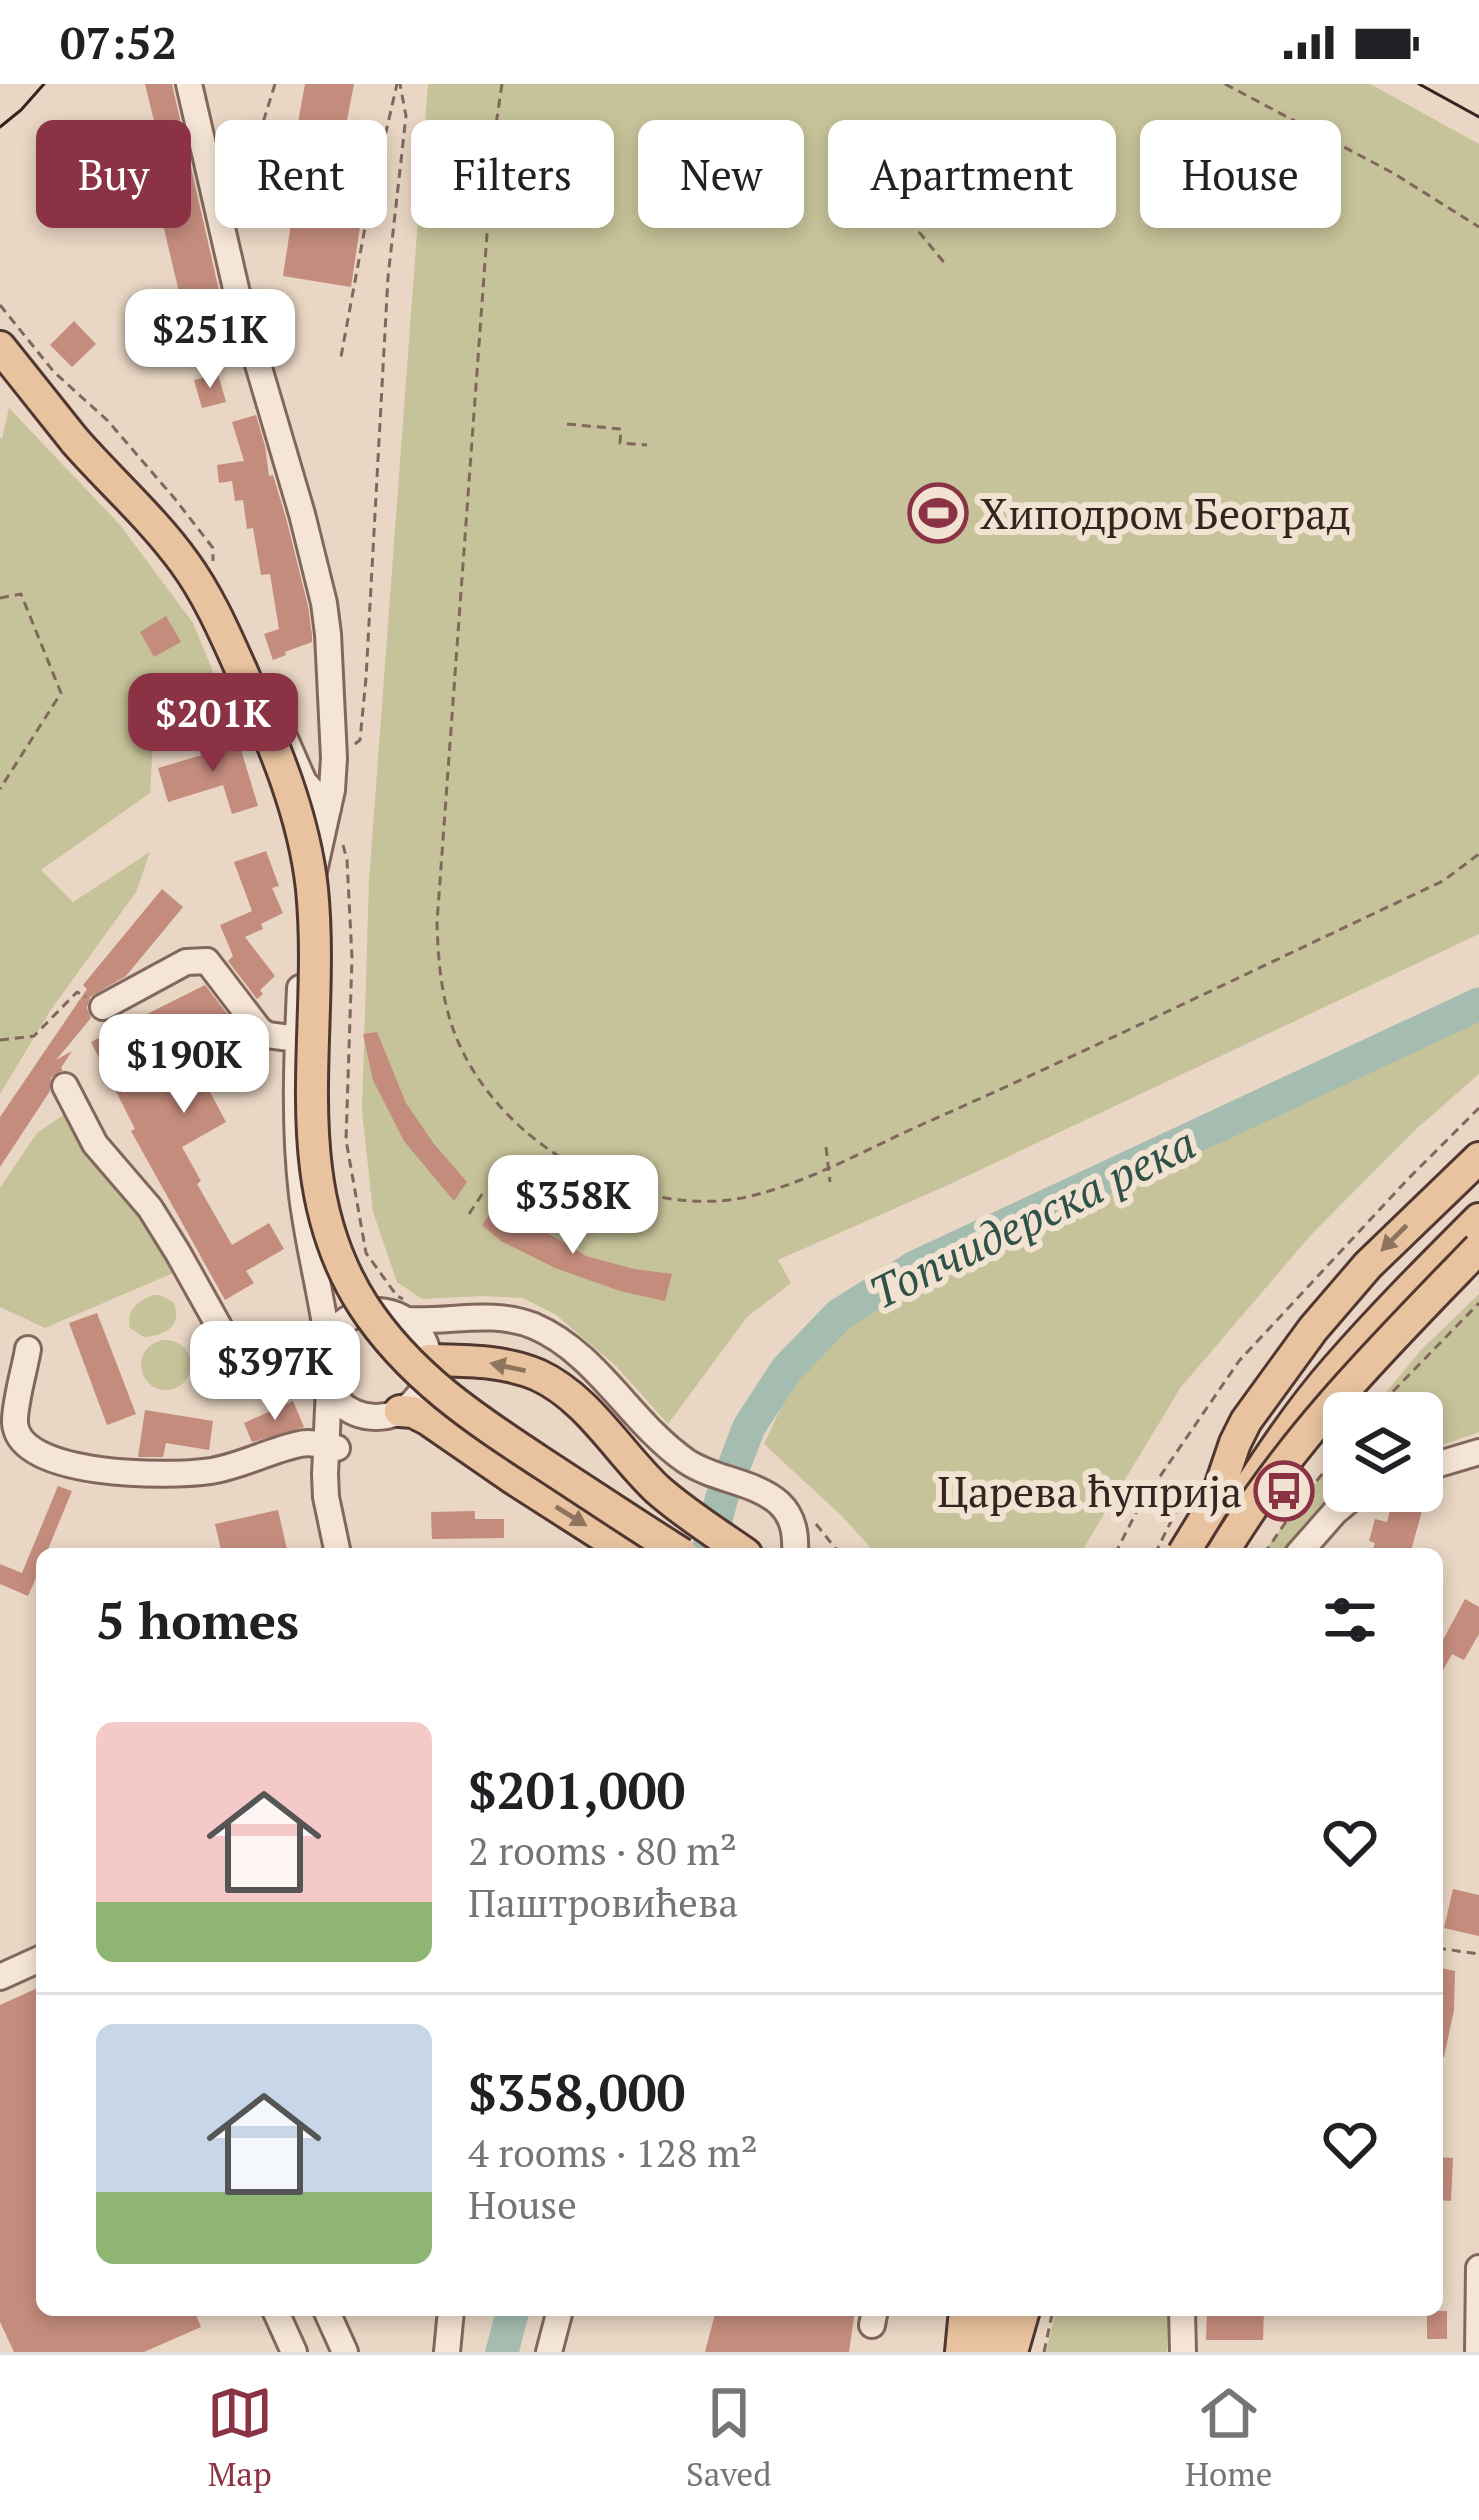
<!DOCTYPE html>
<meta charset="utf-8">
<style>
:root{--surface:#fff;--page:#f2f2f2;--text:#202124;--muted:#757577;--line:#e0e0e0;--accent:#8b3245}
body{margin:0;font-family:"PT Serif",serif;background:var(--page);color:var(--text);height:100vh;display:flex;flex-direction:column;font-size:45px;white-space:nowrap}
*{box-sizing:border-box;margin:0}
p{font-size:39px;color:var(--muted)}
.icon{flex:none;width:66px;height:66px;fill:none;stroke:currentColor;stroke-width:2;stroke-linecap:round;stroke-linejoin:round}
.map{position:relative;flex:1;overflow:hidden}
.side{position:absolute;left:36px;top:1464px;width:1407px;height:768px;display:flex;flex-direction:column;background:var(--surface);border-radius:18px;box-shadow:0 6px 18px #0003}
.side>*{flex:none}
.hud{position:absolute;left:36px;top:36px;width:1407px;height:108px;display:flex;gap:24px}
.buttons{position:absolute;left:1323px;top:1308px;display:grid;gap:24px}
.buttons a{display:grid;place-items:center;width:120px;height:120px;border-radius:18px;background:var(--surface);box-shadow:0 6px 18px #0003;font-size:60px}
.price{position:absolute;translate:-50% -102px;padding:0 27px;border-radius:24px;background:#fff;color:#222;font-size:39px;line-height:78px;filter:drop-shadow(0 3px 6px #0008)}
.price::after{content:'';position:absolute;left:50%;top:72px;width:36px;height:27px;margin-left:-18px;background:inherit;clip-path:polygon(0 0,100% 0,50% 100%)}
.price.active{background:var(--accent);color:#fff}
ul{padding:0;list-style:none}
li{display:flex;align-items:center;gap:36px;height:300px;padding:0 60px}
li+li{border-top:3px solid var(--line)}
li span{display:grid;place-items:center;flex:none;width:336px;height:240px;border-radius:18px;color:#555}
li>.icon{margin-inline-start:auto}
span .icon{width:144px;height:144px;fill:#fffc;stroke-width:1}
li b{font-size:51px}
h2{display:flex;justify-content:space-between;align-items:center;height:144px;padding:0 60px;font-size:51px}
.chip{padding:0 42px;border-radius:18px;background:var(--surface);box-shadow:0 6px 18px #0003;font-size:42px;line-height:108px}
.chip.active{background:var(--accent);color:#fff}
.status{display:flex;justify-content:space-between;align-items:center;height:84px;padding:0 60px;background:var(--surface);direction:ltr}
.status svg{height:33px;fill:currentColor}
.tabs{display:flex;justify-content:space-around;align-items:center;height:168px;border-top:3px solid var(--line);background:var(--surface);font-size:33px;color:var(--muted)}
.tabs a{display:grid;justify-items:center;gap:6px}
.tabs .active{color:var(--accent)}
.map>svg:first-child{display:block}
.green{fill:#c6c299}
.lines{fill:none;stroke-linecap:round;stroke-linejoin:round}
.river{stroke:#a5bdb1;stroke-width:33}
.building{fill:#c48c7d}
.minor-casing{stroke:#82685c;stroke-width:30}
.major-casing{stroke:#503830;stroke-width:36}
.path{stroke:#82685c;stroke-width:3;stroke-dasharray:9 6;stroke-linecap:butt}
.minor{stroke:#f5e5d6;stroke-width:24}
.major{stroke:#e9c39f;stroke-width:30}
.tram{stroke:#33241f;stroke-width:3}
.major-bridge-casing{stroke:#503830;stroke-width:36;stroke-linecap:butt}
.major-bridge{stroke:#e9c39f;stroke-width:30}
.oneway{fill:#8e745f}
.labels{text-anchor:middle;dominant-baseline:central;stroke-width:12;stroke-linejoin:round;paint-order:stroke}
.poi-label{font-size:42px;fill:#33241f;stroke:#f2e2d2;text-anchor:start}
.water-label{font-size:45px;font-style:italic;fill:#2f5248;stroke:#f2e2d2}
</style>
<div class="status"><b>07:52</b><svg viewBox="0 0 49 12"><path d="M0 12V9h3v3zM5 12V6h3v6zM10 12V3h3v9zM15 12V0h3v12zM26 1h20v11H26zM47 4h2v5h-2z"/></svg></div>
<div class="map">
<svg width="1479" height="2268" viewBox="0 0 1479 2268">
<rect width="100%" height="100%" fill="#e9d6c4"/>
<!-- green -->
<g class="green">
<path d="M428,0H1370L1479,60V850L948,1101L778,1176L791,1199L747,1233L668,1340L616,1282L555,1230L523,1214L483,1212L422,1215L397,1198L373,1128L362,1027L369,797Z"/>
<path d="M9,324L120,441L193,539L232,634L153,660L150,709L41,786L73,818L150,768L136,808L50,927L0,1010V354L2,355Z"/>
<path d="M1479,929V990L1415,1046L1310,1152L1181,1303L1080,1470H876L844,1434L764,1360L811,1260L979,1162L1239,1044Z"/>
<path d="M69,1027L151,1139L180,1186L45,1244L0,1223V1104L37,1049Z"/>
<path d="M1479,1210V1348L1422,1368V1329H1369L1422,1265Z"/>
<path d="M153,1211H160L173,1218C184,1241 165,1252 144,1253L130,1244C126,1226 137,1218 153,1211Z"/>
<circle cx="166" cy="1281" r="25"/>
<path d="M222,1275C237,1276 242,1281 252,1293L250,1305L228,1311L203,1307L200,1294V1280Z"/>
<path d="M1344,1361V1407L1280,1470H1262Z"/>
<path d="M1056,2226H1168L1167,2268H1046Z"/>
</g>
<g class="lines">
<!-- river -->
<g class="river">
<path d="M707,1470L722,1413L749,1343L786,1286L839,1231L915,1183L1479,920"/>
<path d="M502,2268L513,2226"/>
</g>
</g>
<!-- building -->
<g class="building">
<path d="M145,0H172L220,211L216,212L225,250L204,255L200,240L172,247L166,225L182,221L154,102L169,98Z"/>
<path d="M305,0H354L338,83L321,80L323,71L293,66Z"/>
<path d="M247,73L256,99L238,105L229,78Z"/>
<path d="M320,105L345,119L349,134L361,136L351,203L283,192L292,133L280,131L283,109Z"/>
<path d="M74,237L96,260L72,283L50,261Z"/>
<path d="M218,290L226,318L202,324L194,296Z"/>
<path d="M256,331L265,362L269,392L273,391L286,434L308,522L312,551V558L285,568L286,571L273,576L264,550L279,545L270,490L261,491L253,444L247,445L243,416L235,417L232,397L219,399L217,381L244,377L232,338Z"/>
<path d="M166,532L181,558L154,573L140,548Z"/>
<path d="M236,649L258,722L232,730L223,701L168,718L158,684L212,668L209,657Z"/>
<path d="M266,767L279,802L272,804L283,829L261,840L263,845L245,853L275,892L260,906L263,910L257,915L228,877L233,872L220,841L252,827L234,778Z"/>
<path d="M162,805L183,823L126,892L90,913L87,924L91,934L56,976L72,967L61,984L63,986L51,994L50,1007L0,1083V1033L87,905L83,901Z"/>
<path d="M205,901L249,958L254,969L203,995L226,1038L182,1063L201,1097L197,1100L232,1161L269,1139L284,1165L246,1187L254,1199L225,1216L131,1047L135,1045L91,958Z"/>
<path d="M377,948L406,1019L434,1060L467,1098L454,1117L404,1057L373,996L363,950Z"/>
<path d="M498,1119L586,1172L634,1185L672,1190L665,1217L620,1207L555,1184L501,1157L482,1141Z"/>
<path d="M97,1229L136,1330L107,1341L69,1239Z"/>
<path d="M293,1317L304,1343L252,1358L244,1339Z"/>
<path d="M145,1326L213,1337L209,1366L166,1359L163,1373H138Z"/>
<path d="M58,1402L72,1407L46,1470H42V1480L28,1512L0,1500V1480L22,1489Z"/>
<path d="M1394,1411L1424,1420L1410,1470H1371L1375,1459L1369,1457L1375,1435L1387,1438Z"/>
<path d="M278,1426L288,1470H222L215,1440Z"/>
<path d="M475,1427V1435H504V1454L432,1455L431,1428Z"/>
<path d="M1465,1515L1479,1523V1550L1464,1576L1452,1570L1437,1597V1567Z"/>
<path d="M1453,1805L1479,1811V1852L1444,1844Z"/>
<path d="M1437,1883L1455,1887L1454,1926L1444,1973H1437Z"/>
<path d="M42,1902V2226H194L201,2243L144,2268H14L0,2238V1921Z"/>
<path d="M1437,2073L1453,2074L1451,2117L1437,2116Z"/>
<path d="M716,2226H855L849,2268H705Z"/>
<path d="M1207,2226H1264L1263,2256H1206Z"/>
<rect x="1427" y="2227" width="20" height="28"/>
</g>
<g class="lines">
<defs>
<g id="minor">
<path d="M189,0L237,209L302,430L324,519L328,550L334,674L332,706L313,792"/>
<path d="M283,650L304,698L328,724"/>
<path d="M300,904C297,973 294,1042 302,1111C308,1161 321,1209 328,1259"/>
<path d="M103,923L186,878L207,877L259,945L267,951L298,955"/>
<path d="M65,1002L95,1060L150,1124L178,1169L235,1271C260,1284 297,1275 324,1272"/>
<circle cx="376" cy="1280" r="53"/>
<path d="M405,1236C450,1239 491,1225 534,1242C597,1269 631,1339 686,1377C714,1396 754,1397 779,1419C794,1433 796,1451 795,1470"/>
<path d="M28,1265C25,1284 14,1321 15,1339C19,1394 171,1393 211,1387C242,1382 270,1366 300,1360C312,1357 326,1362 337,1364"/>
<path d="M329,1304L325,1390L326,1413L338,1470"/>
<path d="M1422,1385L1479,1368"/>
<path d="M1298,1470L1335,1428L1360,1407"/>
<path d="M0,1893L42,1874"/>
<path d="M275,2226L294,2268"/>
<path d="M326,2226L345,2268"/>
<path d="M1182,2226L1183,2268"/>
<path d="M872,2241L875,2226"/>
<path d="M447,2268L451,2226"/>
<path d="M549,2268L560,2226"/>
<path d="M1478,2268L1479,2184"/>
</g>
<g id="major">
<path d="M0,263L75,357"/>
<path d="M429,1276C465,1277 503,1276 538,1291C588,1314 618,1368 657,1405C685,1430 716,1449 746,1470"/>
<path d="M400,1327L413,1328L427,1335L511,1393L631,1470"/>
<path d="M1242,1415C1271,1370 1301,1325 1336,1285C1381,1233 1430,1184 1479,1135"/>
<path d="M1215,1418L1235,1359L1246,1337L1313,1245L1368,1181L1479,1074"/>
<path d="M961,2268L965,2226"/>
<path d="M987,2268L995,2226"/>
<path d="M1012,2268L1024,2226"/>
</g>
</defs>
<!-- minor casing -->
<use href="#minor" class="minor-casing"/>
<!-- major casing -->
<use href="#major" class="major-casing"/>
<!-- path -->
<g class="path">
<path d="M275,0L256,61L318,94L371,111L340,278"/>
<path d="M502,0L494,54L437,838C438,880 442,923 460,962C504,1057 615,1123 719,1117C783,1113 864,1066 923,1040C1097,963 1270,878 1443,797L1479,770"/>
<path d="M1225,0L1393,89L1479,143"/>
<path d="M876,106L909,136L947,182"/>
<path d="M372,109L397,0"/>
<path d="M0,221L54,288L108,337L175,415L213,464V477"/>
<path d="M567,340L621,345L620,359L647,361"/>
<path d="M0,514L21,510L61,609L0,705"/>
<path d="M355,660L360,656L366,594L388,193L406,32L400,0"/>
<path d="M343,761L347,776L352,874L346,1056L366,1169L397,1212L403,1215"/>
<path d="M0,956L34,952L77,908L86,913"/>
<path d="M826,1063L830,1098"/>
<path d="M469,1130L483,1109"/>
<path d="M1372,1329L1479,1219"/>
<path d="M816,1440L840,1470"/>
<path d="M1115,1470L1139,1423L1239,1277L1408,1095L1479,1024"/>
<path d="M1155,1470L1179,1421L1183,1424"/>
<path d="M1264,1470L1298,1420L1344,1363"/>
<path d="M1437,1864L1479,1870"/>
<path d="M1044,2268L1053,2226"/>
</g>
<!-- minor -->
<use href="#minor" class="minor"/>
<!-- major -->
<use href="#major" class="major"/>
<!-- tram -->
<g class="tram">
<path d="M1419,0L1479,33"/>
<path d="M0,43L21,26L44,0"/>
</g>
<defs>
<g id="major-bridge">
<path d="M75,357C111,398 152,434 184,478C209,512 226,552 243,590C273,659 304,730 312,805C326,947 281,1093 363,1221C409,1292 476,1336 545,1381C591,1411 636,1441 682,1470"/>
<path d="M1183,1470L1215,1418"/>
<path d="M1222,1470C1291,1354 1386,1260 1479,1164"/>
</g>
</defs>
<!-- major-bridge casing -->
<use href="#major-bridge" class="major-bridge-casing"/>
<!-- major-bridge -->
<use href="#major-bridge" class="major-bridge"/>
</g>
<!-- one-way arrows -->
<defs><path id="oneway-solid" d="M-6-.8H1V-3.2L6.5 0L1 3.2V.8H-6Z" transform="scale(3)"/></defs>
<g class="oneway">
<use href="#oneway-solid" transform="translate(1394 1154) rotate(135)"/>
<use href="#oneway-solid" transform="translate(508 1283) rotate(-168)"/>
<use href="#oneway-solid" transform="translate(571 1432) rotate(32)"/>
</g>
<!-- icons -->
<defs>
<symbol id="stadium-ring" viewBox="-11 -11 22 22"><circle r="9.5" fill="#f2e2d2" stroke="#8b3245" stroke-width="1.5"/><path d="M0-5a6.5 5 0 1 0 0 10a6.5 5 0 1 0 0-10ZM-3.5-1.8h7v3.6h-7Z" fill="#8b3245"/></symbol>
<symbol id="bus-ring" viewBox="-11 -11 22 22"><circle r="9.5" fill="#f2e2d2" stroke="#8b3245" stroke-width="1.5"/><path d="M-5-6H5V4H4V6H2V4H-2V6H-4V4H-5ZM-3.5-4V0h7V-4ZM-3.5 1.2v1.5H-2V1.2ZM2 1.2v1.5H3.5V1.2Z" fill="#8b3245"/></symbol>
</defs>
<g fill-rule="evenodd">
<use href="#stadium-ring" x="905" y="396" width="66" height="66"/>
<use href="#bus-ring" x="1251" y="1374" width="66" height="66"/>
</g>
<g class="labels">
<!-- poi labels -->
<g class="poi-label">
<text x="980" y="429">Хиподром Београд</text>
<text x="1242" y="1407" text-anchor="end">Царева ћуприја</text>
</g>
<!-- water labels -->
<g class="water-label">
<text transform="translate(1032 1133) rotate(-26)">Топчидерска река</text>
</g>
</g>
</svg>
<div class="buttons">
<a><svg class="icon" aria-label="layers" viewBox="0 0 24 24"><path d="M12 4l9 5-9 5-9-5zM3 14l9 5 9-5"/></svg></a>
</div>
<b class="price" style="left:210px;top:307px">$251K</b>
<b class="price active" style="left:213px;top:691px">$201K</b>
<b class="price" style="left:184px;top:1032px">$190K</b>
<b class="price" style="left:573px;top:1173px">$358K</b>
<b class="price" style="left:275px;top:1339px">$397K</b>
<div class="hud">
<a class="chip active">Buy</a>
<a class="chip">Rent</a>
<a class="chip">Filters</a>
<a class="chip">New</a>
<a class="chip">Apartment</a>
<a class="chip">House</a>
</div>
<section class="side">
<h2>5 homes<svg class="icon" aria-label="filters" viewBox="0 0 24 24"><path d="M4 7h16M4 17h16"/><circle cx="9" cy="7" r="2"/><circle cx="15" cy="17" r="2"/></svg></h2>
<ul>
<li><span style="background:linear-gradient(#f6c9c9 75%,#8fb573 0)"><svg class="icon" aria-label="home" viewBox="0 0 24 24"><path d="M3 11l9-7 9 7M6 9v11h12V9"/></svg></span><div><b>$201,000</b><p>2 rooms · 80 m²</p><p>Паштровићева</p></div><svg class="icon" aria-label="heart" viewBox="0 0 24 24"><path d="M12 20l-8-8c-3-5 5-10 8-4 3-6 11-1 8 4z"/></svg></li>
<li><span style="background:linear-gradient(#c9d6e8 70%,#8fb573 0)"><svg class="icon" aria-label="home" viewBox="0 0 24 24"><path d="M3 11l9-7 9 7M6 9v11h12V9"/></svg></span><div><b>$358,000</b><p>4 rooms · 128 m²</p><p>House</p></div><svg class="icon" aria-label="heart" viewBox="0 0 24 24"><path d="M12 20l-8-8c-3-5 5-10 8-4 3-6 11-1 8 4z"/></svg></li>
</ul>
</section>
</div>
<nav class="tabs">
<a class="active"><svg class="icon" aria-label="map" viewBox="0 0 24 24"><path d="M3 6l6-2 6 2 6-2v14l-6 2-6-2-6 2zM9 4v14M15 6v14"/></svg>Map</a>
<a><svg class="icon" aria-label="saved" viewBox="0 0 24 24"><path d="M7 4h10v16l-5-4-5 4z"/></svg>Saved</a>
<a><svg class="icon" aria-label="home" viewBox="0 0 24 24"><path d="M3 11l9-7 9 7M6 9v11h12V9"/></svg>Home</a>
</nav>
